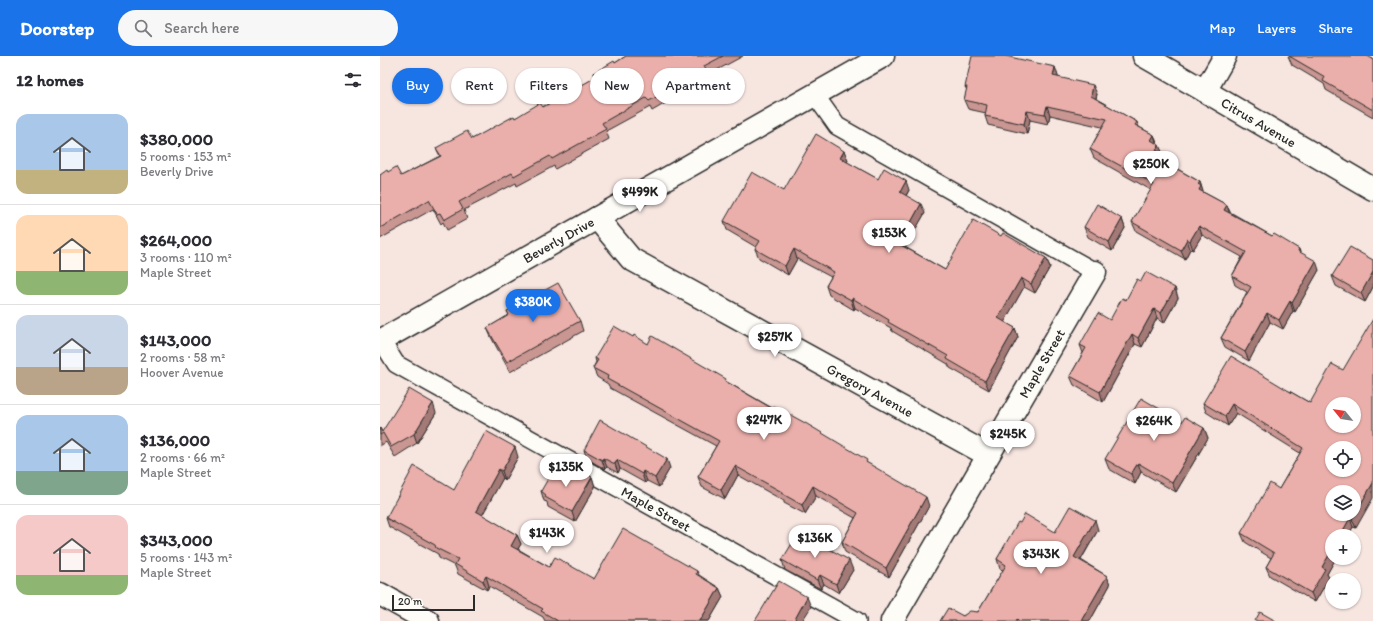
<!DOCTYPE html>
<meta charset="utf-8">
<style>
:root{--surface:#fff;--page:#f7f7f7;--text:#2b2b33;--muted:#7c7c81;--line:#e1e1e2;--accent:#1a73e8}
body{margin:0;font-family:Itim,sans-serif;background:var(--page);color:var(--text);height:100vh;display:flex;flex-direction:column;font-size:15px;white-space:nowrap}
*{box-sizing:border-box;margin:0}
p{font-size:13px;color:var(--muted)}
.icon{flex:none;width:22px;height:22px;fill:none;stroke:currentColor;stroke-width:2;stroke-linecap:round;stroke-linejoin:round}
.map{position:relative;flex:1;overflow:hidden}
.sheet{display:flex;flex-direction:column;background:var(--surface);width:380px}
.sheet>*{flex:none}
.banner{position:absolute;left:12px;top:12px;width:380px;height:36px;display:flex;gap:8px}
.needle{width:26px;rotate:300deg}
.tools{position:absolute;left:945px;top:341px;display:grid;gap:8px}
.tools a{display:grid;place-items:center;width:36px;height:36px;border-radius:50%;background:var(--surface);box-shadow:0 1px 3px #0004;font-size:20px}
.scale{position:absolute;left:12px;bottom:10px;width:83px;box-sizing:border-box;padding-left:4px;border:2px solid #2b2b2b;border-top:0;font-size:11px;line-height:14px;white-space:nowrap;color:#2b2b2b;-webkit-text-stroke:3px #fdfcf7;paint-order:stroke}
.price{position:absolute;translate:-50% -34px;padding:0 9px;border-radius:14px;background:#fff;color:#222;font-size:13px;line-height:26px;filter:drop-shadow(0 1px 2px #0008)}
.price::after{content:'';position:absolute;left:50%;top:24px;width:12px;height:9px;margin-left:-6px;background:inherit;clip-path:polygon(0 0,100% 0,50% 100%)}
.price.active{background:var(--accent);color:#fff}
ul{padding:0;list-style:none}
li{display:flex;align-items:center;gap:12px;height:100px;padding:0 16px}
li+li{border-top:1px solid var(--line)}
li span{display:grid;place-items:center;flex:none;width:112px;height:80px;border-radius:12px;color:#555}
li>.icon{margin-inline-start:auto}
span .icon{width:48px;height:48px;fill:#fffc;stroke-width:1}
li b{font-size:17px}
h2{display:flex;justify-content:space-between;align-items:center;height:48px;padding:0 16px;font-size:17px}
.chip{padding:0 14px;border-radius:18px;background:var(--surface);box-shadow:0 1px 3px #0004;font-size:14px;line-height:36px}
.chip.active{background:var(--accent);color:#fff}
header{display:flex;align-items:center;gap:24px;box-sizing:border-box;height:56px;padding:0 20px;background:var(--accent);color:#fff}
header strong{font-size:19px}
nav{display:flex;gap:22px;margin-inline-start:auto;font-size:14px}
.search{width:280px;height:36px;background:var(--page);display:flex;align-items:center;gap:10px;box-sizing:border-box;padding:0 14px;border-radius:22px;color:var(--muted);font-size:15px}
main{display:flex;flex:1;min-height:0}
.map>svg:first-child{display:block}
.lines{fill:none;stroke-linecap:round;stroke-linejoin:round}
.lane-casing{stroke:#2b2b2b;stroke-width:20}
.street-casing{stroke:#2b2b2b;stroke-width:25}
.secondary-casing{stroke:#2b2b2b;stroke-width:25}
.lane{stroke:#fdfcf7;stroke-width:17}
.street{stroke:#fdfcf7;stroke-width:22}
.secondary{stroke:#fdfcf7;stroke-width:22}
.wall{fill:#c99692;stroke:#2b2b2b}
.shaded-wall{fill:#a47a77;stroke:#2b2b2b}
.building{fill:#eaafaa;stroke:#2b2b2b;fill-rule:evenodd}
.labels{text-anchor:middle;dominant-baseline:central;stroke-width:3.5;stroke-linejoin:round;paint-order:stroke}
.street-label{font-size:14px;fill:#2b2b2b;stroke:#fdfcf7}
</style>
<header>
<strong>Doorstep</strong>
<div class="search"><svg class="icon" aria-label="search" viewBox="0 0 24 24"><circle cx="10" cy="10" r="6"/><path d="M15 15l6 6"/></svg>Search here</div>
<nav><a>Map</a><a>Layers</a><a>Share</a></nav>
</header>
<main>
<section class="sheet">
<h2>12 homes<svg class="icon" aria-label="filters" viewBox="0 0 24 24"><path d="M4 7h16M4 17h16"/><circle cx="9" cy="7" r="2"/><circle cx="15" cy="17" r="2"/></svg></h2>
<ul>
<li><span style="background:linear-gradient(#a9c7e8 70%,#c2b280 0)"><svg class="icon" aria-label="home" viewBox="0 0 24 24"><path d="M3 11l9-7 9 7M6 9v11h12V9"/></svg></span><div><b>$380,000</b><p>5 rooms · 153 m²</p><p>Beverly Drive</p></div></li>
<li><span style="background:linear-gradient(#ffd9b3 70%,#8fb573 0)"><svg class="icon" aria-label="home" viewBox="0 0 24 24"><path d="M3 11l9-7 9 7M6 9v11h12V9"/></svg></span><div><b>$264,000</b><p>3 rooms · 110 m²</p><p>Maple Street</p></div></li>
<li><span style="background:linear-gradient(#c9d6e8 65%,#b9a48a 0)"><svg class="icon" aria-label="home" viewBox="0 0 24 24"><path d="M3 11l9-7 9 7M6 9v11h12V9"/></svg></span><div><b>$143,000</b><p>2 rooms · 58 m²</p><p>Hoover Avenue</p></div></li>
<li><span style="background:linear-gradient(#a9c7e8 70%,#7fa58c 0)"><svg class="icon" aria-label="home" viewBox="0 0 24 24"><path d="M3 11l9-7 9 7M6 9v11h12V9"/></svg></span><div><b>$136,000</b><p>2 rooms · 66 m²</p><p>Maple Street</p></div></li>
<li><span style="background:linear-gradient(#f6c9c9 75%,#8fb573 0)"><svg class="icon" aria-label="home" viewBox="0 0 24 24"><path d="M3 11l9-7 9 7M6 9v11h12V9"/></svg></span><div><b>$343,000</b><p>5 rooms · 143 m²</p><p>Maple Street</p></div></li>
</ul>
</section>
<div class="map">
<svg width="993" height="565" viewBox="0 0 993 565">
<rect width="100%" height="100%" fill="#f7e5e0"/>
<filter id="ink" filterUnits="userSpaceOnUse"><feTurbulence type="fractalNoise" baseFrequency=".025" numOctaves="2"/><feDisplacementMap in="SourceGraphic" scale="8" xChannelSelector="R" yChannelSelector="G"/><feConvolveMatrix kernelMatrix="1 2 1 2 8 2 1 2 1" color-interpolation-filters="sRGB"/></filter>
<g filter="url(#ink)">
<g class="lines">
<defs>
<g id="lane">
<path d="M435,39L457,70L715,216"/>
<path id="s1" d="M1,284L16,308L477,565"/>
</g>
<g id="street">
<path id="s2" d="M825,35L993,133"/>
<path id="s3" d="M217,162L251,203L608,399"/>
<path d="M0,538L48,565"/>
<path id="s4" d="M512,565L715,216"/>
</g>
<g id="secondary">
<path d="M764,0L825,35L845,0"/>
<path id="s5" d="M0,285L503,0"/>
</g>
</defs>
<!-- lane casing -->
<use href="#lane" class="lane-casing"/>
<!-- street casing -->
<use href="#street" class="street-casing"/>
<!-- secondary casing -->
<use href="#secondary" class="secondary-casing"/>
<!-- lane -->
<use href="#lane" class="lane"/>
<!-- street -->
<use href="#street" class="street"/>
<!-- secondary -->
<use href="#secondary" class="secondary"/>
</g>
<!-- wall -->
<g class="wall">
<path d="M246,0H363L328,19L330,25L310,37L308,34L272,55L270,51L226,75L229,83L175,113L174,110L137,130L136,127L84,154L87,163L67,174L63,166L61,168L53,153L0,183V119L8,116L21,120L60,100L56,92L92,83L135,62L169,48L215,22L214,17L235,7Z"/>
<path d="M908,0L993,3V61L946,34L944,28L912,9Z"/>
<path d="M675,11L678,21L717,38L716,43L757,66L759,71L774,79L777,87L783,98L781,101L782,104L820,126L823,136L847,149L850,156L892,180L919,193L920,196L939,214L915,256L913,255L903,273L890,266L869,305L845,291L841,282L867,236L855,229L852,220L862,201L822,179L813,194L810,193L805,203L756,175L752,166L771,134L714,102L710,93L722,71L670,59L668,68L650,64L647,78L608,69L605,60L606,57L588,53L584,44L587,34L585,31Z"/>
<path d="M464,95L468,104L467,106L498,123L529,134L526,140L545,157L525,191L565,214L621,180L666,202L670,211L655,237L644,231L624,266L635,272L638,281L609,334L570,312L568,308L512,275L511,272L475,252L474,254L449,239L446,230L451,221L417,203L408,219L379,202L375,193L376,191L347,174L344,165L404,134Z"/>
<path d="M742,163L745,172L732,195L708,181L704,171Z"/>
<path d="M993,204V231L985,246L956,230L952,220Z"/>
<path d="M761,225L795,232L798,242L784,267L777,262L762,291L755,288L723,346L694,329L690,320L703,297L700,289L730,264Z"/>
<path d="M127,255L200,265L203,275L130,316L111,281L107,272L129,259Z"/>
<path d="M253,281L347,326L489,408L549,450L509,521L465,496L462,486L475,462L436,440L425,458L404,447V445L358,419L345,443L322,431L318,421L336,390L230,332L228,328L217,321L213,312L216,306L215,302Z"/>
<path d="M909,335L930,347L976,472L973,471L947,518L949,522L935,546L890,520L886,511L891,502L865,486L861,477L899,433L920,397L856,357L848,370L826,356L823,347Z"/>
<path d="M56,357L37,387L15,401L6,386L0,390V372L2,376Z"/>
<path d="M802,366L824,372L828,382L796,436L761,416L755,428L729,413L725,403Z"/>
<path d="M204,394L290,412L279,431L267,425L265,427L240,413L238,417L227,411L225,413L207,403Z"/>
<path d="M138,401L125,424L123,422L102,459L137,479L141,488L138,493L169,511L214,523L317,515L319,519L339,532L343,541L329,565H165L163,561L109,530L107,534L78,518L75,510L59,502L58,498L9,471L6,462L74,434Z"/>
<path d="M177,419L189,422L212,421L215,431L195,466L168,451L167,446L164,445L161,435Z"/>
<path d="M640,467L675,476L718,474L701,504L727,520L730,529L710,565H560L598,556L623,514L620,513L617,503Z"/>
<path d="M402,504L473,514L459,537L444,528L441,533L405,514Z"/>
</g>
<!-- shaded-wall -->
<g class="shaded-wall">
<path d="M675,11L678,20L676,29L673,20Z"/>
<path d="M713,29L717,38L714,49L711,40Z"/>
<path d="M667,50L670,59L668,68L665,58Z"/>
<path d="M647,55L650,64L647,78L644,68Z"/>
<path d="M774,79L777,89L771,84Z"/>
<path d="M779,89L783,98L781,101L782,105L776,101V94Z"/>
<path d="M464,95L468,104L464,111L460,102Z"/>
<path d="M526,125L529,134L523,145L520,136Z"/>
<path d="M820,126L824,139L819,134L818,128Z"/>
<path d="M541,148L545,157L522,197L519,188Z"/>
<path d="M847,149L850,159L844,154Z"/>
<path d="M742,163L745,172L732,195L729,186Z"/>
<path d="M819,170L822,179L813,194L810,185Z"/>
<path d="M807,183L810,193L805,203L801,194Z"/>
<path d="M414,193L417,203L408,219L405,210Z"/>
<path d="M666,202L670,211L655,237L651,228Z"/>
<path d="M936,205L939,214L915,256L912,247Z"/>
<path d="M993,216V231L985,246L981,237Z"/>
<path d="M641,222L644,231L621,272L618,262Z"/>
<path d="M795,232L798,242L784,267L781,257Z"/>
<path d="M472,242L475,252L474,254L471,244Z"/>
<path d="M910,245L913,255L903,273L899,264Z"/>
<path d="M774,253L777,262L762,291L758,282Z"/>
<path d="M887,257L890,266L869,305L865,296Z"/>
<path d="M635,272L638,281L609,334L605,325Z"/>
<path d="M752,278L755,288L723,346L720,336Z"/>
<path d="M53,347L56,357L37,387L34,378Z"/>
<path d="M852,348L856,357L848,370L845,360Z"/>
<path d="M824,372L828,382L796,436L792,427Z"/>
<path d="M135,391L138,401L125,424L122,415Z"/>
<path d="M223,402L227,411L225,413L222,404Z"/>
<path d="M287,403L290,412L279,431L275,422Z"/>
<path d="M237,404L240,413L238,417L235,408Z"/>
<path d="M758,407L761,416L755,428L751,418Z"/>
<path d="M355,410L358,419L345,443L341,434Z"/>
<path d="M119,413L123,422L99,465L96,455Z"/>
<path d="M263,415L267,425L265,427L262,418Z"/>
<path d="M212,421L215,431L195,466L192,456Z"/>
<path d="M993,427V442L976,472L972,463Z"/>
<path d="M433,430L436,440L425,458L422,449Z"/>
<path d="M546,441L549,450L509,521L506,512Z"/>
<path d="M970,462L973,471L968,480H960Z"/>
<path d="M715,464L718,474L697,510L694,501Z"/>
<path d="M137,479L141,488L134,499L131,490Z"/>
<path d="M952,494V502H956L947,518L949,522L935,546L931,537L942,511Z"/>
<path d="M469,504L473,514L459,537L456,528Z"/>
<path d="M440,519L444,528L441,533L437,524Z"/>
<path d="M106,520L109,530L107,534L103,525Z"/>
<path d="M727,520L730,529L710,565H701Z"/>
<path d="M339,532L343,541L329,565H320Z"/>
<path d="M427,541L431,551L422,565H414Z"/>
</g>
<!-- building -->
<g class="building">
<path d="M246,0H343L324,10L327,16L306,28L305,25L269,45L266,42L222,67L226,73L172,103L170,100L134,120L132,117L79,146L83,153L64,164L60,157L57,158L49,144L0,172V119L7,114L8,116L16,111L21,120L61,100L56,92L87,75L92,83L134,60L135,62L160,47L163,51L216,21L214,17L234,5L235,7Z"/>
<path d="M592,0H625L675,11L673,20L713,29L711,40L757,66L755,69L774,79L771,84L779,89L776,94L779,96L776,101L820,126L818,128L821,130L819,134L847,149L844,154L892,180L894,178L919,193L918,195L936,205L912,247L910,245L899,264L887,257L865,296L841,282L871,231L852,220L866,196L819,170L810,185L807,183L801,194L752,166L774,128L710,93L727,63L667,50L665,58L647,55L644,68L605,60L607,49L584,44L587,31H585Z"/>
<path d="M909,0H987L993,3V54L943,25L945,21Z"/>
<path d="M436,78L464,95L460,102L498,123L504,112L526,125L520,136L541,148L519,188L565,214L593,164L621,180L623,177L666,202L651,228L641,222L618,262L635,272L605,325L567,303L568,300L508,266L509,264L472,242L471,244L446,230L454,216L414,193L405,210L375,193L380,185L344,165L372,116L404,134Z"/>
<path d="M717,148L742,163L729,186L704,171Z"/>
<path d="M970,191L993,204V216L981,237L952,220Z"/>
<path d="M766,216L795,232L781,257L774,253L758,282L752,278L720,336L690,320L706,292L700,289L718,257L730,264L742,242L746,244L757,223L761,225Z"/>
<path d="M178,227L200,265L127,306L107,272L129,259L127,255Z"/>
<path d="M993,263V427L972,463L970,462L960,480H952V494L942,511L945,513L931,537L886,511L894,497L861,477L890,427L899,433L923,392L852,348L845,360L823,347L851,300L909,335L930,347L952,308L963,314ZM952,348H974V370H952ZM952,392H974V414H952ZM952,436H974V458H952Z"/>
<path d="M234,270L253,281L254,279L268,288L272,280L346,323L345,325L393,353L394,350L427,368L487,404L486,406L546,441L506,512L462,486L478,457L433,430L422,449L401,437L402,436L355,410L341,434L318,421L339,385L227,323L228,320L213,312L218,304L215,302Z"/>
<path d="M29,333L53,347L34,378L11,391L3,377L0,379V372L2,376Z"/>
<path d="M761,342L802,366L805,361L824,372L792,427L758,407L751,418L725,403Z"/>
<path d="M220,364L287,403L275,422L263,415L262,418L237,404L235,408L223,402L222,404L204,394Z"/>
<path d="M106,375L135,391L122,415L119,413L96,455L137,479L131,490L169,511L175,501L214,523L243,473L317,515L316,518L339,532L320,565H178L161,555L163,553L106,520L103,525L75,508L78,503L56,492L55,489L6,462L34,410L74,434Z"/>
<path d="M194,411L212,421L192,456L165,441L166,439L161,435L172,416L177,419L179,416L189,422Z"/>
<path d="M690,450L715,464L694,501L727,520L701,565H639L637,563L636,565H560L568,552L583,560L590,555L598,556L626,509L617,503L638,466L640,467L645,458L675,476Z"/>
<path d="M419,476L469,504L456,528L440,519L437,524L402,504Z"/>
<path d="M399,525L427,541L414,565H375Z"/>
<path d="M880,556L896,565H875Z"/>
</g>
</g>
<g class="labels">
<!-- street labels -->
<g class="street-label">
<text stroke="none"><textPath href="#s2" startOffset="62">Citrus Avenue</textPath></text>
<text stroke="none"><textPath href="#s5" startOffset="205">Beverly Drive</textPath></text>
<text stroke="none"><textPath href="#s4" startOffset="298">Maple Street</textPath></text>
<text stroke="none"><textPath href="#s3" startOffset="326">Gregory Avenue</textPath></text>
<text stroke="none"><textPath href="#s1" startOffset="326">Maple Street</textPath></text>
</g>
</g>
</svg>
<div class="tools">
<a><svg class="needle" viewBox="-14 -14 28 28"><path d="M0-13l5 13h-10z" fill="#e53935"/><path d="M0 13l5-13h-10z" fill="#7c7c81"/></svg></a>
<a><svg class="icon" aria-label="locate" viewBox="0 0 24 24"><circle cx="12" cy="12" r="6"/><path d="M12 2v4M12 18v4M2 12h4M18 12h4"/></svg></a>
<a><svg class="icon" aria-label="layers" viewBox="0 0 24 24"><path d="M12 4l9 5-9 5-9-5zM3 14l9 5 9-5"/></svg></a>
<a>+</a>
<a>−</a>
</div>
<div class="scale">20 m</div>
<b class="price" style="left:771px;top:129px">$250K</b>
<b class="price" style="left:260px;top:157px">$499K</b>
<b class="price" style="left:509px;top:198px">$153K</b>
<b class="price active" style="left:153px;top:267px">$380K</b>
<b class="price" style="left:395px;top:302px">$257K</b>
<b class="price" style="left:384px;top:385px">$247K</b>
<b class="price" style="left:774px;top:386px">$264K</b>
<b class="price" style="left:628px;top:399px">$245K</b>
<b class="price" style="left:186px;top:432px">$135K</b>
<b class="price" style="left:167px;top:498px">$143K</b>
<b class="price" style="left:435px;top:503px">$136K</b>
<b class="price" style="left:661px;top:519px">$343K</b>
<div class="banner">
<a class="chip active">Buy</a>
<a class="chip">Rent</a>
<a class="chip">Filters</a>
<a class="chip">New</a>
<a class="chip">Apartment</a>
</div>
</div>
</main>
